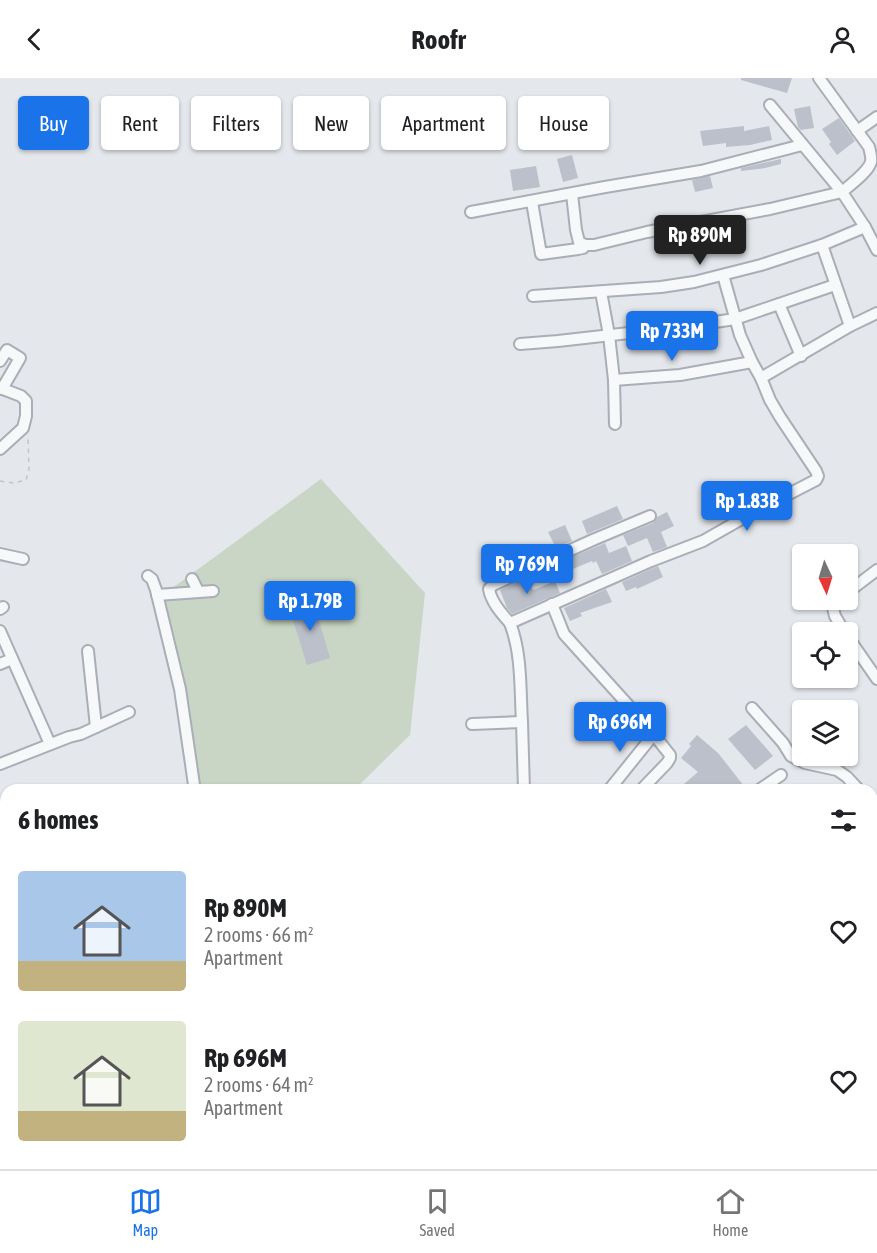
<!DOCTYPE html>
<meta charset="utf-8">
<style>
:root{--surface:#fff;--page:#f2f2f2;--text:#202124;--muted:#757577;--line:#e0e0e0;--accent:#1a73e8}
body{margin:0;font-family:"Asap Condensed",sans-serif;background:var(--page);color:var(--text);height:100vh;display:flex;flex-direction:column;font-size:22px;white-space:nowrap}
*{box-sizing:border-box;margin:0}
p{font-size:20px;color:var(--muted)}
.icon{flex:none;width:33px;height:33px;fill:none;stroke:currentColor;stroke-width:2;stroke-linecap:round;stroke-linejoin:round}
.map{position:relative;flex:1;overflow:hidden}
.sheet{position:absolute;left:0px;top:706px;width:878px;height:386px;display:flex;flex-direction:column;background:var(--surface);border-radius:18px 18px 0 0;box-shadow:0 2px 4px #0004}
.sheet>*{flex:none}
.banner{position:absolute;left:18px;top:18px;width:842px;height:54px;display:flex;gap:12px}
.needle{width:39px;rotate:176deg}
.fabs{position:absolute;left:792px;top:466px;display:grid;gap:12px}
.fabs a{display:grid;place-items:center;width:66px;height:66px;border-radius:6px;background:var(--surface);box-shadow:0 2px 4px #0004;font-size:30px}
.price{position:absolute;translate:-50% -51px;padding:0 14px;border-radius:6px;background:var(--accent);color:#fff;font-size:20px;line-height:39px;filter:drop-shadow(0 2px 3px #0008)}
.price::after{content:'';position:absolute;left:50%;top:36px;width:18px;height:14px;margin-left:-9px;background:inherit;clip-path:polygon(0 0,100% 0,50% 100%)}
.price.selected{background:#222;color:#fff}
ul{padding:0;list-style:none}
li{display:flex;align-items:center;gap:18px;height:150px;padding:0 18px}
li span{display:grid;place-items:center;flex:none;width:168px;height:120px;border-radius:6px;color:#555}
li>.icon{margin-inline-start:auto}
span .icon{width:72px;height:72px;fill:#fffc;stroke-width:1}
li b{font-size:26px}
h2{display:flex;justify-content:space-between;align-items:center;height:72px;padding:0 18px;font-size:26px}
.tag{padding:0 21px;border-radius:6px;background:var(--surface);box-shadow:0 2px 4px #0004;font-size:21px;line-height:54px}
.tag.selected{background:var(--accent);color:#fff}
header{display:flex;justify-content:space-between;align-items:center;height:78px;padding:0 18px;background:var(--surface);font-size:27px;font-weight:700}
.dock{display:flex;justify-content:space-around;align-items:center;height:84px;border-top:2px solid var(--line);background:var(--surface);font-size:16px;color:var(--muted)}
.dock a{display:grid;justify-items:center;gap:3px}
.dock .selected{color:var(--accent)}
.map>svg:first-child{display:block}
.green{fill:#c9d6c5}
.building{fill:#bbc0ca}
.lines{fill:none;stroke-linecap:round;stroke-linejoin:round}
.minor-casing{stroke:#a9aeb7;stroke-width:14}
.highway-casing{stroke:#8b94a3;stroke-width:18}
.path{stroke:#c2c5cb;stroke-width:1.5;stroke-dasharray:4.5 4.5;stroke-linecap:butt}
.minor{stroke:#f7f8fa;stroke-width:10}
.highway{stroke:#fff;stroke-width:15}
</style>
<header><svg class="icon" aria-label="back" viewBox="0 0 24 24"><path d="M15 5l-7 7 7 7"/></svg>Roofr<svg class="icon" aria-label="person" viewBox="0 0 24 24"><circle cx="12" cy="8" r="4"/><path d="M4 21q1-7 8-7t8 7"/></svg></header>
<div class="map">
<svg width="877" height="1091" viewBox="0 0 877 1091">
<rect width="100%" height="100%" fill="#e4e7ec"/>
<!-- green -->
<path class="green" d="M321,401L425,515L410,657L354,712H192L183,639L156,522Z"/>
<!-- building -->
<g class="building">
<path d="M741,0H792L787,15L741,2Z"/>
<path d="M810,28L814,50L801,52L798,49L794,31Z"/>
<path d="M839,40L855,63L837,77L829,66L831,64L822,51Z"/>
<path d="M744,48V53L769,48L772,62L750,67L726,69V65L703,68L700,53Z"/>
<path d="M572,77L578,100L563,104L557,81Z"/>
<path d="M781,81V86L765,90L741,93V90Z"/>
<path d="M536,88L540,109L513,113L510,92Z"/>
<path d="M710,98L713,110L695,114L692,102Z"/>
<path d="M617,428L623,441L587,456L582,443Z"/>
<path d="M667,434L674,448L661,454L667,469L653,474L647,460L628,468L623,457L653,445L657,439Z"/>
<path d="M565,447L572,463L556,470L548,454Z"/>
<path d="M605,465L609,475L626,468L632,483L602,496L596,483L593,485L592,483L568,493L563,483Z"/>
<path d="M658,488L663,499L637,511L636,509L626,513L622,504Z"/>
<path d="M527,500L533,512L555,503L560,515L512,536L507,530L500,512Z"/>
<path d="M606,511L612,524L580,535L582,538L570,543L564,530Z"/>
<path d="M313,522L330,580L307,587L289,529Z"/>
<path d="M746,647L773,678L755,692L728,661Z"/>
<path d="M697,657L718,675L744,708L738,712H690L684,706L698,694L681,680L691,668L689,666Z"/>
</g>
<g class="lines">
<defs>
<g id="minor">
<path d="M819,0L869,69C870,73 872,79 871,84C868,94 850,107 842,114L865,149L877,172"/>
<path d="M857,53L877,39"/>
<path d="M572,116L576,152L579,164L585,167H594L647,154L770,131L842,114L770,27"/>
<path d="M532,124L541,176L578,171L583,170L585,167"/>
<path d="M471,134L605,109L701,93L802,67"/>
<path d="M822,167L850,248"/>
<path d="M601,214L609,257L614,302L680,297L752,284"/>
<path d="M533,218L661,209L694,204L761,187L822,167L865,149"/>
<path d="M779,226L801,278"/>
<path d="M520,266L558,263L682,249L735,241L835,207"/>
<path d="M0,283L7,272L20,280L2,311"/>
<path d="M761,300L850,248L877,235"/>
<path d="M614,302L615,346"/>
<path d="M0,310L21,318L26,323V338L23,350L0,371"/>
<path d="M0,476L23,481"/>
<path d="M148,498L152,501L156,512L180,611L191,686L194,707L192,712"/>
<path d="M192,501L198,513"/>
<path d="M848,514L877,492"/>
<path d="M157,517L213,513"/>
<path d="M838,522L833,530L835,538L845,555"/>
<path d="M552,526L564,556L647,648L670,677V680L667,685L641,712"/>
<path d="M0,531L3,529"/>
<path d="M510,545C502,536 491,524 489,511L493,507L595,461L650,438"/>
<path d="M0,553L50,666"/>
<path d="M848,559L877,601"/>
<path d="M88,573L96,649"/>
<path d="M0,586L12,581"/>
<path d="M752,630L783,665L791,678L805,685L837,692L847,699L859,712"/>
<path d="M522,644C520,611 522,576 510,545L651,483L703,463L754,434L816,402L818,398L816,393L780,339L770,322L761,300L752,284L740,257L723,197"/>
<path d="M472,646L522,644L524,712"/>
<path d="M0,686L69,659L81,656L129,634"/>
<path d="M609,712L654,656"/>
<path d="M759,712L781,697"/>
<path d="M872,726L877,732"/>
<path d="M0,890L6,888"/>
<path d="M872,903L877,912"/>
<path d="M0,962L6,977"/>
<path d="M0,1031L6,1029"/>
<path d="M51,1086L52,1091"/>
<path d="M827,1086L828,1091"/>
</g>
<g id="highway">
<path d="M872,873L877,867"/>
<path d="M647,1091L652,1086"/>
</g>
</defs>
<!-- minor casing -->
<use href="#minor" class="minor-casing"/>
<!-- highway casing -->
<use href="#highway" class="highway-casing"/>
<!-- path -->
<path class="path" d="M0,403L14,405L26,402L29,392L28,359"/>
<!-- minor -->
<use href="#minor" class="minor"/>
<!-- highway -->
<use href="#highway" class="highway"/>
</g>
</svg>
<div class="fabs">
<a><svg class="needle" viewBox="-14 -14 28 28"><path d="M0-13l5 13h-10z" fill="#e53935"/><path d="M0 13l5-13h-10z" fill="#757577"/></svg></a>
<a><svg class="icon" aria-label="locate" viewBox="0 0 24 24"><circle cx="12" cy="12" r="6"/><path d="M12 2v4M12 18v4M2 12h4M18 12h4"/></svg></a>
<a><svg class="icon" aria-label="layers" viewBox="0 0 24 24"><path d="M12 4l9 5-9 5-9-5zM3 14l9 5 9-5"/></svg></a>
</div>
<b class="price selected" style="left:700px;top:188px">Rp 890M</b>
<b class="price" style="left:672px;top:284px">Rp 733M</b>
<b class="price" style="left:747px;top:454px">Rp 1.83B</b>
<b class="price" style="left:527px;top:517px">Rp 769M</b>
<b class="price" style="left:310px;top:554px">Rp 1.79B</b>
<b class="price" style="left:620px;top:675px">Rp 696M</b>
<div class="banner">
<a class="tag selected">Buy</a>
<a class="tag">Rent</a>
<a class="tag">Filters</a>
<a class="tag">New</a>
<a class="tag">Apartment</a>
<a class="tag">House</a>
</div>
<section class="sheet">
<h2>6 homes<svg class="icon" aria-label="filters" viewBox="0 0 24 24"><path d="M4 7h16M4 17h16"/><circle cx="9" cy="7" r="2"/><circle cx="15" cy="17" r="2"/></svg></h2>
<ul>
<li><span style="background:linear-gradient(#a9c7e8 75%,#c2b280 0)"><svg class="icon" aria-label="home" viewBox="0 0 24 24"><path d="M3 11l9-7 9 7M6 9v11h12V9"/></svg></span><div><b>Rp 890M</b><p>2 rooms · 66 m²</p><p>Apartment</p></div><svg class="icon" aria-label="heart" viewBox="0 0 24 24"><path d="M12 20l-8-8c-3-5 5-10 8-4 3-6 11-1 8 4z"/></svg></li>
<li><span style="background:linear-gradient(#dfe7d0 75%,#c2b280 0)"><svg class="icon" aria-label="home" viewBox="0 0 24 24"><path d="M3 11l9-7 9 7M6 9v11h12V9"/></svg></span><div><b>Rp 696M</b><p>2 rooms · 64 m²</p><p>Apartment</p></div><svg class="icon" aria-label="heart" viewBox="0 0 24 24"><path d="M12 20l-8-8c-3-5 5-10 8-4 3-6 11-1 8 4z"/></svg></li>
</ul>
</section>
</div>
<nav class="dock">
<a class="selected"><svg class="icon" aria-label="map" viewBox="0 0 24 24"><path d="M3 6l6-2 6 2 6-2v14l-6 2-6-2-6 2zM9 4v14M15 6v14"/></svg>Map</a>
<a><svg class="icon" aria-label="saved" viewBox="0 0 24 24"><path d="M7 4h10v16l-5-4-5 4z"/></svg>Saved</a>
<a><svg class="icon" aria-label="home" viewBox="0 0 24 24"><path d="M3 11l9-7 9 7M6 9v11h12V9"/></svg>Home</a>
</nav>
